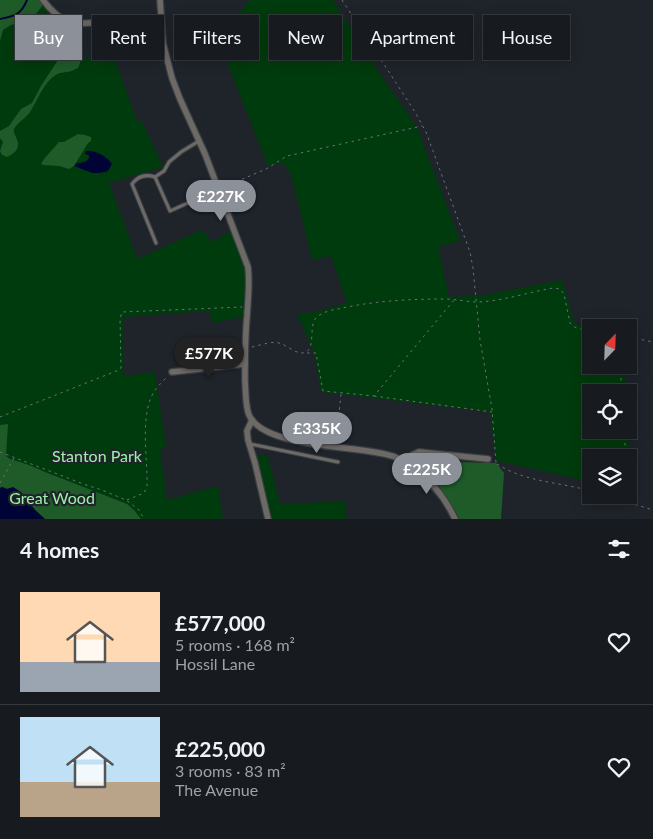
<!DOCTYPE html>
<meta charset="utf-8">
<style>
:root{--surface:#171b20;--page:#202429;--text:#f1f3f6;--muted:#9ea1a5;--line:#36393e;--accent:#8c9099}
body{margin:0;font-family:Lato,sans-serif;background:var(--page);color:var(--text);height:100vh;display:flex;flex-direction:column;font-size:19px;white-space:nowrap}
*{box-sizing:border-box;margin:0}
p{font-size:16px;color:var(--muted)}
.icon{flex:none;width:28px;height:28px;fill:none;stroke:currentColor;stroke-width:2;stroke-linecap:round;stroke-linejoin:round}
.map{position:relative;height:519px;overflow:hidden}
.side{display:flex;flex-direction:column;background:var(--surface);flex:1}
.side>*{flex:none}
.top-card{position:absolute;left:15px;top:15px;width:624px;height:45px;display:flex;gap:10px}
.needle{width:32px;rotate:23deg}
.fabs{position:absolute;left:582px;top:319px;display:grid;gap:10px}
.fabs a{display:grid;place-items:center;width:55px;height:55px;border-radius:0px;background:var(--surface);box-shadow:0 2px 12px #0003,0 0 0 1px var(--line);font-size:25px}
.price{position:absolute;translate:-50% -42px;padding:0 11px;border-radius:18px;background:var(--accent);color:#fff;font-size:16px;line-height:32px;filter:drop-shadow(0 1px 2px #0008)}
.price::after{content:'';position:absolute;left:50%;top:30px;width:15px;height:11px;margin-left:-8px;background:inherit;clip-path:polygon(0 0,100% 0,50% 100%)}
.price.active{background:#222;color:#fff}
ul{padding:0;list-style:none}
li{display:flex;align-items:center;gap:15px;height:125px;padding:0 20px}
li+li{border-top:1px solid var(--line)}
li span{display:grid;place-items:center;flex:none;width:140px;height:100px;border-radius:0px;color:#555}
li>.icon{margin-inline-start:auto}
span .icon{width:60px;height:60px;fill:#fffc;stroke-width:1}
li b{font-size:21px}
h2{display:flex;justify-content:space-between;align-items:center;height:60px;padding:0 20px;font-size:21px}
.chip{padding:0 18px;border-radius:0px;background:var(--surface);box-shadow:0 2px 12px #0003,0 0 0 1px var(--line);font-size:18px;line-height:45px}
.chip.active{background:var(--accent);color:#fff}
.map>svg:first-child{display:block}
.green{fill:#003b0d}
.forest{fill:#1f5b29}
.water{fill:#000336}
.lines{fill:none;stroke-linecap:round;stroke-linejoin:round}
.stream{stroke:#000336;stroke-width:2}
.lane-casing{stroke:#3a3f46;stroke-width:5}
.street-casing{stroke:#3a3f46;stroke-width:8}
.path{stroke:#6c7076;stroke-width:1;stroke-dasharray:2.5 4;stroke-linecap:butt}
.lane{stroke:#6d6a66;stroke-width:3}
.street{stroke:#6d6a66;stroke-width:5.5}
.labels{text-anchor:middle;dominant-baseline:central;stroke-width:4.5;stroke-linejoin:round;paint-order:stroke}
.park-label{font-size:16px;fill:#9df1a6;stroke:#1f242b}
</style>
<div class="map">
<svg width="653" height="519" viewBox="0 0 653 519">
<rect width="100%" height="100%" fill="#1f242b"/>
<!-- green -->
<g class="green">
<path d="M249,0H333L384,80L407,112L418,130L460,241L438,247L449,297L484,295L562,280L575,324L596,327L591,328V365H624L626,392H591V430H628L630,470L629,480V458H591V482L498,461L496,463L490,412L321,392L314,352L297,314L315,312L347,303L331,256L312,260L291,174L283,163L268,166L219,42Z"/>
<path d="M43,5L49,14L56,21L64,25L79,56H64L32,103L21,109L9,126L0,131V41L3,31L10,25L33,18Z"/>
<path d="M111,50L138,123L142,121L163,167L109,183L137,259L202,230L212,242L231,231L244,268L247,282L243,317L212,323L209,311L124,317L123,376L155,372L166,447L160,450L167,500L218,486L223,519H0V138L3,142L0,151L2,155L15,153C15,146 12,136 14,129C16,124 24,120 27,115C37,103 44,79 60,73C61,72 66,73 67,72C72,71 79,65 81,60Z"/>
<path d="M267,454L280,504L345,501L346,519H266L251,457Z"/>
</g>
<!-- forest -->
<g class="forest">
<path d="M0,0H40L43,5L33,18L11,25L3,30L0,41Z"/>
<path d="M64,56H79L81,60L78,68C75,69 71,72 67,72C67,72 60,73 60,73C45,78 38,100 30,112C26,118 17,123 14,129C13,134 16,135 17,140C21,148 14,154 7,157L2,155L0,151L3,142L0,138V131L9,126L21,109L32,103L41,86L58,60Z"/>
<path d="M78,134L85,135L91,137V141L88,143L74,166L69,169L59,166L43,165L41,164L44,159L59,142H64Z"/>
<path d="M8,424L6,456L10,459L29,465L45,472L127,504L134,510L141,519H45L35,510L21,492L10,488L7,489L2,487L0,488V425Z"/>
<path d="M410,461L496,463L504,473L501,519H453C440,497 425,483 406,467Z"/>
</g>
<!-- water -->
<g class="water">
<path d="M86,151C96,150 107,156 112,164L108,171C93,176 88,171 74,166L77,163C82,163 90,162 89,155L85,154Z"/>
<path d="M2,487L7,489L13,487L21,492L35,510L45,519H0V488Z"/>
</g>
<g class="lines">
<!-- stream -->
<path class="stream" d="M0,19C15,16 21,15 27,0"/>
<defs>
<g id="lane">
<path d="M199,141L181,152L169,162L164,171L155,177L170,211L219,189"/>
<path d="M155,177C146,174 138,176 132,184L156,243"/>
<path d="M250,444L338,462"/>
</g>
<g id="street">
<path d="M43,0C70,37 88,17 124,24C137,26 149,34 162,33"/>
<path d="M160,0L163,43L172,78L180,99L205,154L248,267C250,284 248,300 247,316C245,338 245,359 245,381C246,392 245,405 249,415C264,449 359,445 392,456C397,457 401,461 405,464C410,467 416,470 421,474C436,486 447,502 455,519"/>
<path d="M172,372L245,364"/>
<path d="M252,420L247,431L248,440L255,463L268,519"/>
<path d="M406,465L412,455L419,452L488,459"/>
</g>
</defs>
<!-- lane casing -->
<use href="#lane" class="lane-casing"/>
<!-- street casing -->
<use href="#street" class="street-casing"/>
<!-- path -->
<g class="path">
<path d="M342,0L415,112L426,132L470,252L473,268L480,340L492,409L496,463"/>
<path d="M224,187L266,169L287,156L422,126"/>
<path d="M629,337L653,342"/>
<path d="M252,347C262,345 273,340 282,344C289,347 299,356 306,352C316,347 308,324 317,317C323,312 331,310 338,309C372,301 409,299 444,299C456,299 467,302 478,302C503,301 529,292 553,288L560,289L564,294L570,323C575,330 584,329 591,330"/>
<path d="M307,353H316L323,391L374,396L454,300"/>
<path d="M620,365L622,392"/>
<path d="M374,396L492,412"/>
<path d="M0,417L119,370L121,368L120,319L122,312L242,307"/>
<path d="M624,430L626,458"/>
<path d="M336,442L341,394"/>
<path d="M0,452L86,485L102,490L126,500L139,510L144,519"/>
<path d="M497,464C525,482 559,482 591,491"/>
<path d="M0,483L14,458"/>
<path d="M604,495L653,510"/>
<path d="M127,500L144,493L147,487C148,459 139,414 155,390C159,385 164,380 168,376"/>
</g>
<!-- lane -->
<use href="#lane" class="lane"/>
<!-- street -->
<use href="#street" class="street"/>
</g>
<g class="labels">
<!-- park labels -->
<g class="park-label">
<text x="97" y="455">Stanton Park</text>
<text x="52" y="497">Great Wood</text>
</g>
</g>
</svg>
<div class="fabs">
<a><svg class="needle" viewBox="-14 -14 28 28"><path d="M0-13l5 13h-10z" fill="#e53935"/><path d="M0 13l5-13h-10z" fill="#9ea1a5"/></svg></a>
<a><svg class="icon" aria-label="locate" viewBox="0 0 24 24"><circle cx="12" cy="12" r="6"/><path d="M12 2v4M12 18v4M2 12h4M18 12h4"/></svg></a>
<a><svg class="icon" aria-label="layers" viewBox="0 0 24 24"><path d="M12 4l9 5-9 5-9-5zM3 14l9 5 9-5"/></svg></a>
</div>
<b class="price" style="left:221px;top:222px">£227K</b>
<b class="price active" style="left:209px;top:379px">£577K</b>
<b class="price" style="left:317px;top:454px">£335K</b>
<b class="price" style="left:427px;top:495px">£225K</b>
<div class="top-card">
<a class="chip active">Buy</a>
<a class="chip">Rent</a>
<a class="chip">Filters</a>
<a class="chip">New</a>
<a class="chip">Apartment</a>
<a class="chip">House</a>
</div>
</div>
<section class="side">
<h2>4 homes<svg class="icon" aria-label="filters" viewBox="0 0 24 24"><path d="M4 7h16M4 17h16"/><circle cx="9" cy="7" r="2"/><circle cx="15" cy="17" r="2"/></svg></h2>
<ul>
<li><span style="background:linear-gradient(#ffd9b3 70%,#9aa5b1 0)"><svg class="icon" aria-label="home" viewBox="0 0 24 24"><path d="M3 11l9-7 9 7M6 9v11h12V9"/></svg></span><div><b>£577,000</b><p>5 rooms · 168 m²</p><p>Hossil Lane</p></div><svg class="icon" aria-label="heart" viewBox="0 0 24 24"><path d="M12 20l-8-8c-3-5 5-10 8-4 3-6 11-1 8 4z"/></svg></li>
<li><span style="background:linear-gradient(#bfe0f5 65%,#b9a48a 0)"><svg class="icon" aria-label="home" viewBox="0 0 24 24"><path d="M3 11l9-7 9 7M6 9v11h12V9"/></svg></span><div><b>£225,000</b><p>3 rooms · 83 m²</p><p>The Avenue</p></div><svg class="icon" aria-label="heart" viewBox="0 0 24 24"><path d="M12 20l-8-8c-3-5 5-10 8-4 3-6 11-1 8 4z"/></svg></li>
</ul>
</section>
